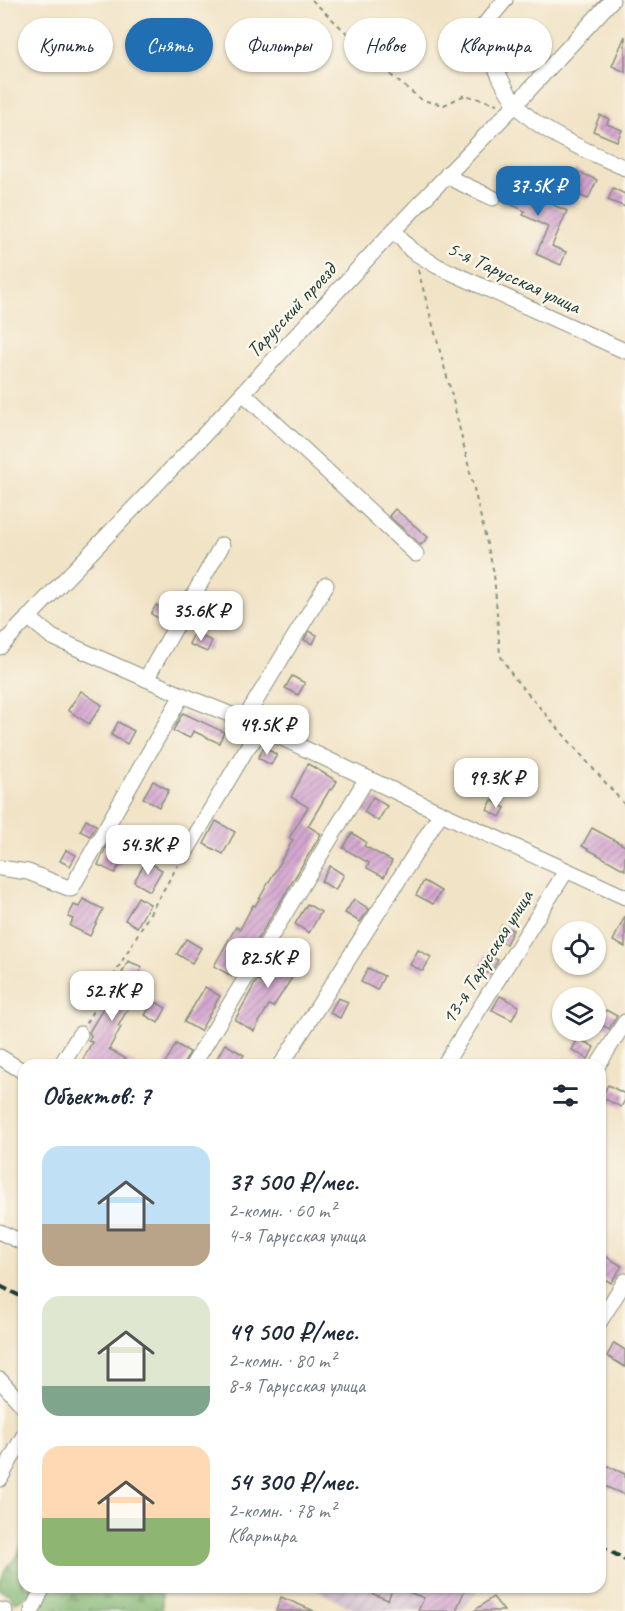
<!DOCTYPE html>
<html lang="ru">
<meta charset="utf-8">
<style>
:root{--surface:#fff;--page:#f2f2f3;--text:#1f2937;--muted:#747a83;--accent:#1f6fb2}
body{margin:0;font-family:Caveat,sans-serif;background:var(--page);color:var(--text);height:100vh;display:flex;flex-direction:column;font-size:22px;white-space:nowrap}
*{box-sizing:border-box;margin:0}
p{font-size:20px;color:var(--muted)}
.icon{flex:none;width:33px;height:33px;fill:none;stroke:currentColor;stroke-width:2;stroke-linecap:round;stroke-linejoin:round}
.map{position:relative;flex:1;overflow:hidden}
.sheet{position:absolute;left:18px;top:1059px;width:588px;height:534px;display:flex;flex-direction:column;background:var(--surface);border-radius:18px;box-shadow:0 2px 4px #0004}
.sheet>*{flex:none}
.guide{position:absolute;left:18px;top:18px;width:590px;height:54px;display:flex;gap:12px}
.fabs{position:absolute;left:552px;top:921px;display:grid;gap:12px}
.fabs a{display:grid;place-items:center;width:54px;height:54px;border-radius:50%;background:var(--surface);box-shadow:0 2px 4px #0004;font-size:30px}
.price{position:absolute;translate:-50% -51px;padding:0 14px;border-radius:12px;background:#fff;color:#222;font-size:20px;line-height:39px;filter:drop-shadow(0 2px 3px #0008)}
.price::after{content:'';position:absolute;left:50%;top:36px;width:18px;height:14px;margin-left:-9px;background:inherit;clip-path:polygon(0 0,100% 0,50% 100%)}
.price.active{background:var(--accent);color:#fff}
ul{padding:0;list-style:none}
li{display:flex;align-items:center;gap:18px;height:150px;padding:0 24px}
li span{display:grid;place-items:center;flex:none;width:168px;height:120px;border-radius:18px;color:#555}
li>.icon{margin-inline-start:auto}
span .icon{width:72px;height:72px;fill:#fffc;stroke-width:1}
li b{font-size:26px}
h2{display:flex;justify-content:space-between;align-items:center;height:72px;padding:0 24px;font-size:26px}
.pill{padding:0 21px;border-radius:27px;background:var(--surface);box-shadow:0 2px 4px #0004;font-size:21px;line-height:54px}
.pill.active{background:var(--accent);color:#fff}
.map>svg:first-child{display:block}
.industrial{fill:url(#industrial-furrows)}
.forest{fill:url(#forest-firs);stroke:#4e7851;stroke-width:1.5}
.building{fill:url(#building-hatch)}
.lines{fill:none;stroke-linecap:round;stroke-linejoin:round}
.minor-casing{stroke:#88907d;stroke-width:17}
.path{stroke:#88907d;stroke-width:2;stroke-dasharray:4.5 4.5;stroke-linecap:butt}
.minor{stroke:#fff;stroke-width:15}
.rail{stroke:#1f3d34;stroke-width:4;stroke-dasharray:9 4.5;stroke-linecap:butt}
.labels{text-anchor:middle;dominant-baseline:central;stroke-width:5;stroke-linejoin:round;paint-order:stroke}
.street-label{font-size:21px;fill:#1f3d34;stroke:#fbf7ec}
</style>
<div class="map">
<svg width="625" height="1611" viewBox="0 0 625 1611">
<defs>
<pattern id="industrial-furrows" width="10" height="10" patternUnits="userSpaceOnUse" patternTransform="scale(1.5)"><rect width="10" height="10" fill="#d0bdcd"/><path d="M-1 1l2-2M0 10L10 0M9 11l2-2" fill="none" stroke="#b2a3b1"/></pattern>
<pattern id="forest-firs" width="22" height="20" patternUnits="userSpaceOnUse" patternTransform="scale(1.5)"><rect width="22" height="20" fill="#7eb26e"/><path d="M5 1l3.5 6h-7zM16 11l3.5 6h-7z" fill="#67925b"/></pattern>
<pattern id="building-hatch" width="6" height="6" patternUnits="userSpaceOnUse" patternTransform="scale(1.5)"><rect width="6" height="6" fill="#d5a7d0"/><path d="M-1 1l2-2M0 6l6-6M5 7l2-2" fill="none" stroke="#ac89aa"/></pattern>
</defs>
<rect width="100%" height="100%" fill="#fbf7ec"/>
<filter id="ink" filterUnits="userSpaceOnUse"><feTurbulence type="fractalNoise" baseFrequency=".0167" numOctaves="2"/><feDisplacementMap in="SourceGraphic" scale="12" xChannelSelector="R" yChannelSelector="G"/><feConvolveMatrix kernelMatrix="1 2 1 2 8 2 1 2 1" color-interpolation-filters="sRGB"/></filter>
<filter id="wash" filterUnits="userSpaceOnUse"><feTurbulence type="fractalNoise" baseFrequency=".008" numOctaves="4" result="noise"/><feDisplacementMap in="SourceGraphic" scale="24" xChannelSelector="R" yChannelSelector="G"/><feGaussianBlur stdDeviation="1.35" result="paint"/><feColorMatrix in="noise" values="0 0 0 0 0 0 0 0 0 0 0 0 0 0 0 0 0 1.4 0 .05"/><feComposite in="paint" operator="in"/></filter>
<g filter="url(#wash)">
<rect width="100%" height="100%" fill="#f1e3c6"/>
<!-- industrial -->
<path class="industrial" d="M311,1587H481L460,1611H357Z"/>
<!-- forest -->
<g class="forest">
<path d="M24,1539V1587H34L27,1596L14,1603L9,1594L0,1590V1583L7,1566L17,1557Z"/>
<path d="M50,1587H162V1611H39Z"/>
</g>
<g id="blocks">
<!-- building -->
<g class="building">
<path d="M625,36V72L612,66Z"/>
<path d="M600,115L609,119L607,124L622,130L617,141L593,131Z"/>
<path d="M575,170L597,180L588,199L566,189Z"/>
<path d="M503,181L532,194L535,189L547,195L544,201L567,211L552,246L566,252L561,265L536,254L548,227L523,215L525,211L502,200L499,191Z"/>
<path d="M613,188L625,194V207L608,200Z"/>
<path d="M395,509L428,537L421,545L389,516Z"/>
<path d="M156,605L167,611L162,620L151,614Z"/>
<path d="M309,631L317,635L313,644L304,640Z"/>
<path d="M194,633L212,641L207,652L189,644Z"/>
<path d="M292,676L305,683L298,695L285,688Z"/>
<path d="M81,691L102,705L89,724L68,710Z"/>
<path d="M183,713L224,732L219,743L193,731L190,738L173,731Z"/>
<path d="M118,722L134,731L127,744L111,735Z"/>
<path d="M264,747L277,755L271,765L258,758Z"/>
<path d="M308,764L337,781L332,790L330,789L308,826L321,834L247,957L243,954L231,976L214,966L236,927L240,929L253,905L255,906L293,840L289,838L308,807L291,797Z"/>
<path d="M153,781L169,790L159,807L143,798Z"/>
<path d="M373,797L387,806L378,821L364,812Z"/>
<path d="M492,800L505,808L500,817L487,810Z"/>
<path d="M86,820L96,825L90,836L80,831Z"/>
<path d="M216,821L235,832L223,854L204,844Z"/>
<path d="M592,828L625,846V870L582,846Z"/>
<path d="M352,833L366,842L364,846L392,861L384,877L367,868L369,863L343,848Z"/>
<path d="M106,847L124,856L115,873L98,865Z"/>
<path d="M66,850L76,855L70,866L60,861Z"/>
<path d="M146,861L162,870L150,891L134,882Z"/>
<path d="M330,866L344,875L335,890L321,881Z"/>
<path d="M424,881L441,891L433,904L416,895Z"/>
<path d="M138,897L150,904L137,927L125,920Z"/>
<path d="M83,899L103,909L90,936L70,926L73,919L68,917L74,905L79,907Z"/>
<path d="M354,899L369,909L360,922L345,913Z"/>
<path d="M307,904L321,912L309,933L295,924Z"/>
<path d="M625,916V947L613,941Z"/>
<path d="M502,925L513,930L506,944L495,938Z"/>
<path d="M186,939L201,948L192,963L177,954Z"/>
<path d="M280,946L296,955L291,962L299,967L273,1007L269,1005L254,1031L235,1020L257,980L260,981Z"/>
<path d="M418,950L431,957L423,971L410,965Z"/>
<path d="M486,954L498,960L490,974L479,969Z"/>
<path d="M128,961L142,967L130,992L136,995L118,1026L121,1027L109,1049L136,1065H80L92,1042L88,1041L91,1036L89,1032L124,974L122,973Z"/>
<path d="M368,968L384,976L377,990L361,982Z"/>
<path d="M205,987L220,996L200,1031L184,1022Z"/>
<path d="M500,996L519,1006L512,1020L492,1010Z"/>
<path d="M338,998L348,1002L340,1018L330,1013Z"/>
<path d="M154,1001L166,1008L158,1023L145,1015Z"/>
<path d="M606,1010L617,1016L609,1029L599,1023Z"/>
<path d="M578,1038L594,1047L588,1059L572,1050Z"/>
<path d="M176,1044L190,1052L183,1065H164Z"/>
<path d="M225,1044L244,1055L238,1065H213Z"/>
<path d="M608,1085L625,1094V1100L621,1107L601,1097Z"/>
<path d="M605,1256L622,1266L611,1283L600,1276V1265Z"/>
<path d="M614,1343L625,1350V1367L607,1356Z"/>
<path d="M603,1464L625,1474V1495L600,1484V1470Z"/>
<path d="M356,1587H393L388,1600Z"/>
<path d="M466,1587L456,1611H418L424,1598L398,1588Z"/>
<path d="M281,1597L314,1611H276Z"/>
<path d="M493,1597L504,1611H474Z"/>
</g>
</g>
</g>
<g filter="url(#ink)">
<use href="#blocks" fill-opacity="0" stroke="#88907d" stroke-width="1.5"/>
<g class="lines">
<defs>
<g id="minor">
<path d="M505,0L480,30C491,55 500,84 517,105C538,132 593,153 625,168"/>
<path d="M448,173L456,181L493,198"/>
<path d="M394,230L411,250L437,266L625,351"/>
<path d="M243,393L416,554"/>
<path d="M28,617L52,637L182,695L244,720L441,813L625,897"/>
<path d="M0,647L202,437L394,230L516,104L612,0"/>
<path d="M146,679L222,545"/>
<path d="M244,720L326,585"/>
<path d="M184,855L247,748L263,729"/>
<path d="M0,868L28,872L71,889L182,695"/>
<path d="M0,1057L24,1072"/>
<path d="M61,1065L80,1034"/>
<path d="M193,1065L367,778"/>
<path d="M281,1065L441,813"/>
<path d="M444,1065L566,871"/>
<path d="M598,1065L625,1022"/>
<path d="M0,1232L24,1243"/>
<path d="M600,1321L625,1281"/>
<path d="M0,1380L24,1407"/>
<path d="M0,1479L24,1435"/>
<path d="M0,1610L5,1611"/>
<path d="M32,1611L43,1587"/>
</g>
</defs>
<!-- minor casing -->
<use href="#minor" class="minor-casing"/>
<!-- path -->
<g class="path">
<path d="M312,0L394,78L422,100L444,105L465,95L497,104"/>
<path d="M418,270L450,388L494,573L500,655L514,678L625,805"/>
<path d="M86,1023L178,865"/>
</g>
<!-- minor -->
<use href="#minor" class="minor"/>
<!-- rail -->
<g class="rail">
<path d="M0,1286L24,1298"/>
<path d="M600,1545L625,1560"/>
</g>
</g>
</g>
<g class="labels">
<!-- street labels -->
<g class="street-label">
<text transform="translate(514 277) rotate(25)">5-я Тарусская улица</text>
<text transform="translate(291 310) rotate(-47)">Тарусский проезд</text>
<text transform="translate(487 957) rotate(-58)">13-я Тарусская улица</text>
</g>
</g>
</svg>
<div class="fabs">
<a><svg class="icon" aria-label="locate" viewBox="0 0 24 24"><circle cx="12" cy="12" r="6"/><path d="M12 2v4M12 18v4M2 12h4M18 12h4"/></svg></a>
<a><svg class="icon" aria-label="layers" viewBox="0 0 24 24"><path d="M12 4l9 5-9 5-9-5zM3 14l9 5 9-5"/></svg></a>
</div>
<b class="price active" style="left:538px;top:217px">37.5K ₽</b>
<b class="price" style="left:201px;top:642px">35.6K ₽</b>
<b class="price" style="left:267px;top:756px">49.5K ₽</b>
<b class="price" style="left:496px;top:809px">99.3K ₽</b>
<b class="price" style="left:148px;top:876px">54.3K ₽</b>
<b class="price" style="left:268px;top:989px">82.5K ₽</b>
<b class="price" style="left:112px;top:1022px">52.7K ₽</b>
<div class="guide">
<a class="pill">Купить</a>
<a class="pill active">Снять</a>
<a class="pill">Фильтры</a>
<a class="pill">Новое</a>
<a class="pill">Квартира</a>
</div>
<section class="sheet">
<h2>Объектов: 7<svg class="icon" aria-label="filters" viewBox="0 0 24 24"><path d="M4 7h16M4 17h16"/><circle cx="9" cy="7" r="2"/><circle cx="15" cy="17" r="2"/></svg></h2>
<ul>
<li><span style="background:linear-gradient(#bfe0f5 65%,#b9a48a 0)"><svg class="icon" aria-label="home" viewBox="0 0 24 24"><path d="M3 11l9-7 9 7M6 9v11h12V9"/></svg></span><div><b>37 500 ₽/мес.</b><p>2-комн. · 60 m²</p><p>4-я Тарусская улица</p></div></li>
<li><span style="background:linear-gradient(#dfe7d0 75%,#7fa58c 0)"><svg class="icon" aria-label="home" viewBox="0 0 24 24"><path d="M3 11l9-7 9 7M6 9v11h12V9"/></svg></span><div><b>49 500 ₽/мес.</b><p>2-комн. · 80 m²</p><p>8-я Тарусская улица</p></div></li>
<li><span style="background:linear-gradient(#ffd9b3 60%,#8fb573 0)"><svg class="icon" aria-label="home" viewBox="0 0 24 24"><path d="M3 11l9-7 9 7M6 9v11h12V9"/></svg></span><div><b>54 300 ₽/мес.</b><p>2-комн. · 78 m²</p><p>Квартира</p></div></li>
</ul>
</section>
</div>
